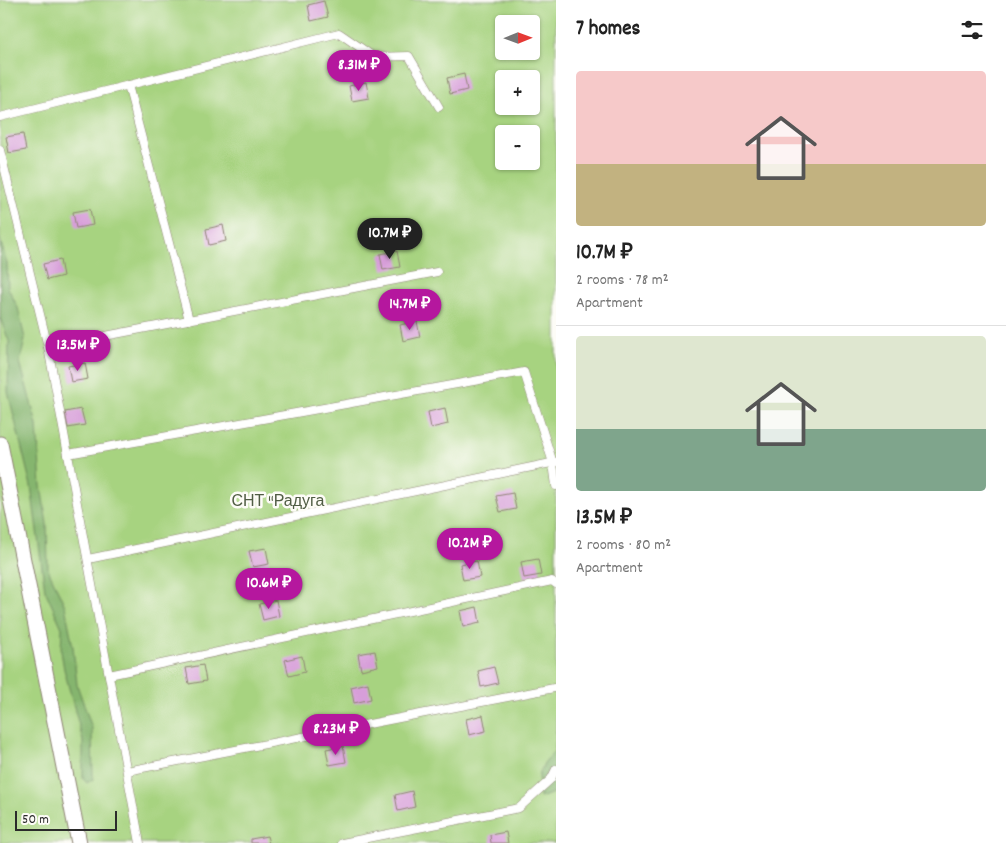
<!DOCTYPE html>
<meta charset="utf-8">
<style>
:root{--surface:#fff;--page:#f2f2f2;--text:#222;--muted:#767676;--line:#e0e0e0;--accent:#b5179e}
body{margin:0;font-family:Dekko,sans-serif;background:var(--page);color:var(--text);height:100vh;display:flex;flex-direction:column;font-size:19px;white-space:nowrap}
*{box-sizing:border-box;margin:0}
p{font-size:16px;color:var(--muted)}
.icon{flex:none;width:28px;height:28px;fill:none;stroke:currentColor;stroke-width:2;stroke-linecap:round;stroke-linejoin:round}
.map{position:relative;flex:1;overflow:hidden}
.details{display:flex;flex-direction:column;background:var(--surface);width:450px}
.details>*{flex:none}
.needle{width:32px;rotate:89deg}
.tools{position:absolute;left:495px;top:15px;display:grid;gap:10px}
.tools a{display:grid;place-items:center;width:45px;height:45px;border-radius:5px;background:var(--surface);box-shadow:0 1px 4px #0004;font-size:25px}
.scale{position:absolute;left:15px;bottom:12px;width:102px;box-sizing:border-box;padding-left:5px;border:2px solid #2b2b2b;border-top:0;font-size:14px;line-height:18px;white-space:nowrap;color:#2b2b2b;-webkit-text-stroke:4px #fdfcf7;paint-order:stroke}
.price{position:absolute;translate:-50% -42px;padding:0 11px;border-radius:18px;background:var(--accent);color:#fff;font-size:16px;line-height:32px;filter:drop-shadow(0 1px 2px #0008)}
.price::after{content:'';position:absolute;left:50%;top:30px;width:15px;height:11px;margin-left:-8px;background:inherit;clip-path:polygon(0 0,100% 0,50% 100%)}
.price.selected{background:#222;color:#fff}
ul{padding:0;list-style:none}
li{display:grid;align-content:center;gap:10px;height:265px;padding:0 20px}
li+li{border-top:1px solid var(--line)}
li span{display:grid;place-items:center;height:155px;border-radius:5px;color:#555}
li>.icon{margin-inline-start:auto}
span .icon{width:90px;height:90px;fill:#fffc;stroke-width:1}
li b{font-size:21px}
h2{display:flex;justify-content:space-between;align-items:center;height:60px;padding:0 20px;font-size:21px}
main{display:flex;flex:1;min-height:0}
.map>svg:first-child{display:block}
.green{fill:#a7d380;stroke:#697f56;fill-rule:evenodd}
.forest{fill:#85b56e;stroke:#58704c}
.building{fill:#d79ed9}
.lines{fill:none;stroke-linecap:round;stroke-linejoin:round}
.lane-casing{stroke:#8e8474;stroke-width:9}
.street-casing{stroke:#8e8474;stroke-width:17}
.lane{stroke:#fff;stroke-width:8}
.street{stroke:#fff;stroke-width:15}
.labels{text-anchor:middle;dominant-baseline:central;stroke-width:5;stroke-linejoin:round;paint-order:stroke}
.park-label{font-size:16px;fill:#505d44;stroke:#fdfcf7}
</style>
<main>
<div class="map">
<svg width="556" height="843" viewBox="0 0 556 843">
<rect width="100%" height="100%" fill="#fdfcf7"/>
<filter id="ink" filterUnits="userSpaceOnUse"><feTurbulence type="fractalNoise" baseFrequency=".02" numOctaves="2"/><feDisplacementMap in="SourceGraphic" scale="10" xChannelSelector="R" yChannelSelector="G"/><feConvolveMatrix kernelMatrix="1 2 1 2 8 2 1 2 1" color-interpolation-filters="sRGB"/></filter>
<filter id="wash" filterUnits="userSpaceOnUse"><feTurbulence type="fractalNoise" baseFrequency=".0096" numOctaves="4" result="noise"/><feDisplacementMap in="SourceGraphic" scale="20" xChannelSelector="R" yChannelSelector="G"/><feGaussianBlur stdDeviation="1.12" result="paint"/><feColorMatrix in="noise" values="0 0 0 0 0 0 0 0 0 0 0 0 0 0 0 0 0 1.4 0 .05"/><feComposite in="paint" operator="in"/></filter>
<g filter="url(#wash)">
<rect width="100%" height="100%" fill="#f2ddbe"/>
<!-- green -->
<path class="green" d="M0,0H556V843H0ZM504,24H531V51H504ZM504,79H531V106H504ZM504,134H531V161H504Z"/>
<!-- forest -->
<g class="forest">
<path d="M0,239L7,264L8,288L18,308L25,339L20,362L37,425L41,486L47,524L48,569L65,606L73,647L77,685L92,728L93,779L87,783L83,779V741L64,669L61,651L62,628L45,590L31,486L8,392L9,341L0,318Z"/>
<path d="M556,731V792L540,798L539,775L544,763L555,750Z"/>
</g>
<g id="blocks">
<!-- building -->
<g class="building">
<path d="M324,1L328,17L311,21L308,5Z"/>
<path d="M464,74L467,90L450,94L447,78Z"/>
<path d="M366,82L369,98L352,101L349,86Z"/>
<path d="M23,134L26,150L9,153L6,137Z"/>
<path d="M90,209L93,225L76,228L73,212Z"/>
<path d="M223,225L226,241L209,245L206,229Z"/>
<path d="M397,251L400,267L383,270L380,254Z"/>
<path d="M60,260L63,276L47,280L43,264Z"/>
<path d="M417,321L420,337L403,341L400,325Z"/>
<path d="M85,363L88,379L71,382L68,366Z"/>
<path d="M445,408L448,424L431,428L428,412Z"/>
<path d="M81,409L85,425L68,428L65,412Z"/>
<path d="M513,493L516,509L500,512L496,496Z"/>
<path d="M266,548L269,564L253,567L249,551Z"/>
<path d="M538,559L541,575L524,578L521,562Z"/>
<path d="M477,561L480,577L463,580L460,564Z"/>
<path d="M276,600L279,616L263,620L259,604Z"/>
<path d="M477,607L480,623L463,627L460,611Z"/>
<path d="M375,651L378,666L361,670L358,654Z"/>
<path d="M302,656L305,672L289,676L285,660Z"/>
<path d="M203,665L206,681L189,684L186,668Z"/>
<path d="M494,667L498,683L481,687L478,671Z"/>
<path d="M368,683L371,699L354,703L351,687Z"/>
<path d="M483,715L486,731L469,735L466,719Z"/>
<path d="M343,746L346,762L329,765L326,749Z"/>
<path d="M412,791L415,807L398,811L395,795Z"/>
<path d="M506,832L508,843H491L490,835Z"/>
<path d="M267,836L269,843H251V839Z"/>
</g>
</g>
</g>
<g filter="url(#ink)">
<use href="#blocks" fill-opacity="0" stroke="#8e8474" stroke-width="1"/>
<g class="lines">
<defs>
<g id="lane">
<path d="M128,85L189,320"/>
<path d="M0,117L339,33L374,57L409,56L439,107"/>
<path d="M0,150L48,347L140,843"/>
<path d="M48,347L437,272"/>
<path d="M68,454L524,372L553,463L556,486"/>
<path d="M88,559L556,462"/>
<path d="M109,675L552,581L556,584"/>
<path d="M127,771L554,688"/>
<path d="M342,843L519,808L551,779L556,769"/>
</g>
<path id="street" d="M0,444L79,843"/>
</defs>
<!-- lane casing -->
<use href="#lane" class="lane-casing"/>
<!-- street casing -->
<use href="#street" class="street-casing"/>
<!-- lane -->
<use href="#lane" class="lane"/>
<!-- street -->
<use href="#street" class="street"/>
</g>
</g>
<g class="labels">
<!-- park labels -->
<g class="park-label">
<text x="278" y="502">СНТ "Радуга</text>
</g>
</g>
</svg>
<div class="tools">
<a><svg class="needle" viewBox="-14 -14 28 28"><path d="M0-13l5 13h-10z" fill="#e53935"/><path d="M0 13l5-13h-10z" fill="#767676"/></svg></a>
<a>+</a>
<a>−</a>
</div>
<div class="scale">50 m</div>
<b class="price" style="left:359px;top:92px">8.31M ₽</b>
<b class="price selected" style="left:390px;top:260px">10.7M ₽</b>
<b class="price" style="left:410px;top:331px">14.7M ₽</b>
<b class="price" style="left:78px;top:372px">13.5M ₽</b>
<b class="price" style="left:470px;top:570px">10.2M ₽</b>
<b class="price" style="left:269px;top:610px">10.6M ₽</b>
<b class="price" style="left:336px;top:756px">8.23M ₽</b>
</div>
<section class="details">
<h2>7 homes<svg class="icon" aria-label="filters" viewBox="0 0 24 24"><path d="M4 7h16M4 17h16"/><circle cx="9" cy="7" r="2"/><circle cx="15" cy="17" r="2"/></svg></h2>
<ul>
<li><span style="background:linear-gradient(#f6c9c9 60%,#c2b280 0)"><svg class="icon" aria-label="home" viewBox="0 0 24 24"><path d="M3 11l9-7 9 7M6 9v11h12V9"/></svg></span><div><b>10.7M ₽</b><p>2 rooms · 78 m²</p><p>Apartment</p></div></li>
<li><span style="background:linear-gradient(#dfe7d0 60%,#7fa58c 0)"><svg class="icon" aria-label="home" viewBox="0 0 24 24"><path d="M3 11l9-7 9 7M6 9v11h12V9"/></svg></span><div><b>13.5M ₽</b><p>2 rooms · 80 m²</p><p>Apartment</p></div></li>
</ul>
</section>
</main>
